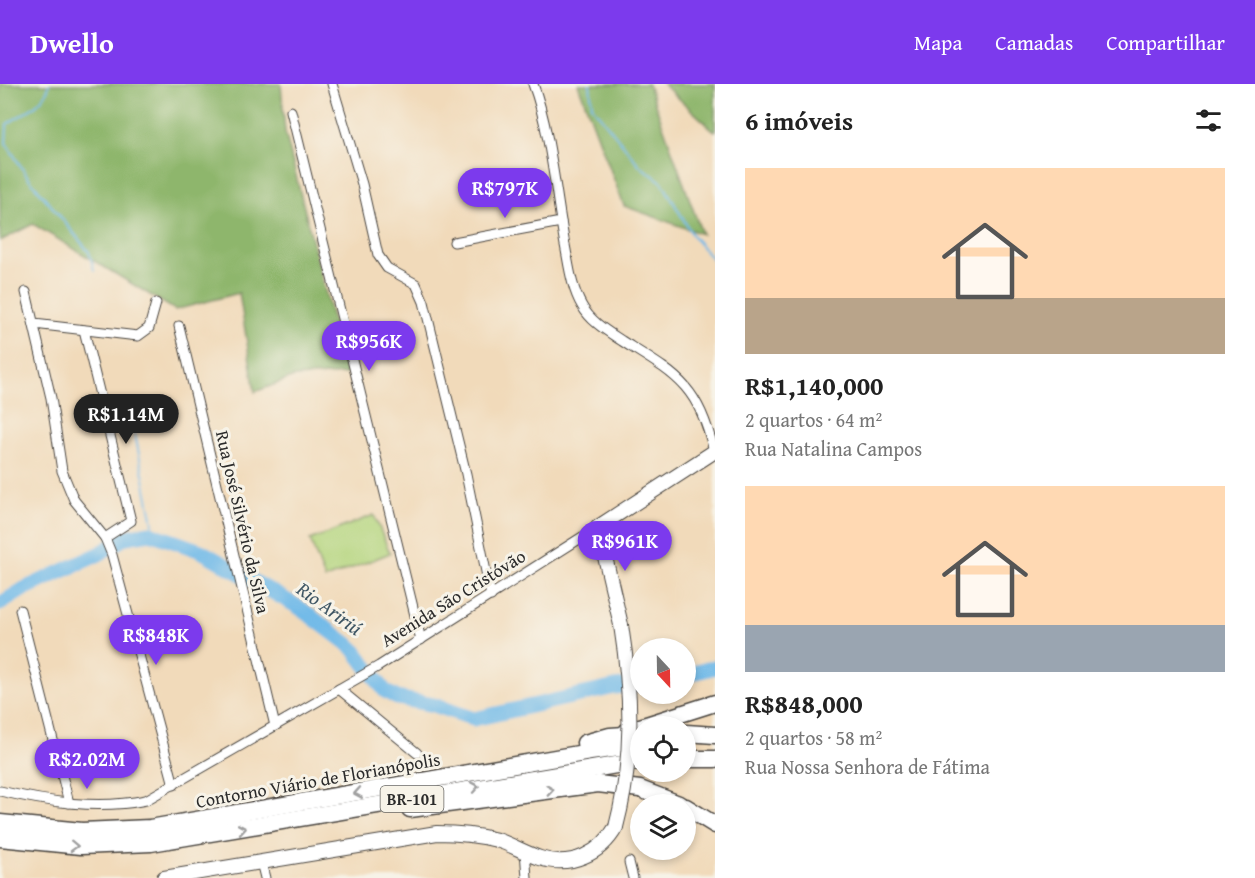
<!DOCTYPE html>
<html lang="pt">
<meta charset="utf-8">
<style>
:root{--surface:#fff;--page:#f6f6f6;--text:#222;--muted:#767676;--accent:#7c3aed}
body{margin:0;font-family:"Gentium Book Plus",serif;background:var(--page);color:var(--text);height:100vh;display:flex;flex-direction:column;font-size:22px;white-space:nowrap}
*{box-sizing:border-box;margin:0}
p{font-size:20px;color:var(--muted)}
.icon{flex:none;width:33px;height:33px;fill:none;stroke:currentColor;stroke-width:2;stroke-linecap:round;stroke-linejoin:round}
.map{position:relative;flex:1;overflow:hidden}
.panel{display:flex;flex-direction:column;background:var(--surface);width:540px}
.panel>*{flex:none}
.needle{width:39px;rotate:158deg}
.fabs{position:absolute;left:630px;top:554px;display:grid;gap:12px}
.fabs a{display:grid;place-items:center;width:66px;height:66px;border-radius:50%;background:var(--surface);box-shadow:0 3px 9px #0003;font-size:30px}
.price{position:absolute;translate:-50% -51px;padding:0 14px;border-radius:21px;background:var(--accent);color:#fff;font-size:20px;line-height:39px;filter:drop-shadow(0 2px 3px #0008)}
.price::after{content:'';position:absolute;left:50%;top:36px;width:18px;height:14px;margin-left:-9px;background:inherit;clip-path:polygon(0 0,100% 0,50% 100%)}
.price.active{background:#222;color:#fff}
ul{padding:0;list-style:none}
li{display:grid;align-content:center;gap:12px;height:318px;padding:0 30px}
li span{display:grid;place-items:center;height:186px;border-radius:0px;color:#555}
li>.icon{margin-inline-start:auto}
span .icon{width:108px;height:108px;fill:#fffc;stroke-width:1}
li b{font-size:26px}
h2{display:flex;justify-content:space-between;align-items:center;height:72px;padding:0 30px;font-size:26px}
header{display:flex;align-items:center;gap:36px;box-sizing:border-box;height:84px;padding:0 30px;background:var(--accent);color:#fff}
header strong{font-size:28px}
nav{display:flex;gap:33px;margin-inline-start:auto;font-size:21px}
main{display:flex;flex:1;min-height:0}
.map>svg:first-child{display:block}
.green{fill:#b3d47c;stroke:#6f8054;stroke-width:1.5}
.forest{fill:#8eb66c;stroke:#5c704c;stroke-width:1.5}
.lines{fill:none;stroke-linecap:round;stroke-linejoin:round}
.stream{stroke:#6fb9e8;stroke-width:2}
.river{stroke:#6fb9e8;stroke-width:15}
.minor-casing{stroke:#494540;stroke-width:11}
.secondary-casing{stroke:#494540;stroke-width:16}
.motorway-casing{stroke:#494540;stroke-width:19}
.minor{stroke:#fff;stroke-width:9}
.secondary{stroke:#fff;stroke-width:14}
.motorway{stroke:#fff;stroke-width:16}
.secondary-bridge-casing{stroke:#494540;stroke-width:16;stroke-linecap:butt}
.secondary-bridge{stroke:#fff;stroke-width:14}
.oneway{stroke:#a0a0a0}
.labels{text-anchor:middle;dominant-baseline:central;stroke-width:6;stroke-linejoin:round;paint-order:stroke}
.shield{fill:#f7f3e8;stroke:#686764;stroke-width:1.5}
.shield-label{font-size:16px;font-weight:bold;fill:#2b2b2b}
.street-label{font-size:18px;fill:#2b2b2b;stroke:#f7f3e8}
.water-label{font-size:20px;font-style:italic;fill:#3f5664;stroke:#f7f3e8}
</style>
<header>
<strong>Dwello</strong>
<nav><a>Mapa</a><a>Camadas</a><a>Compartilhar</a></nav>
</header>
<main>
<div class="map">
<svg width="715" height="794" viewBox="0 0 715 794">
<rect width="100%" height="100%" fill="#f7f3e8"/>
<filter id="ink" filterUnits="userSpaceOnUse"><feTurbulence type="fractalNoise" baseFrequency=".0167" numOctaves="2"/><feDisplacementMap in="SourceGraphic" scale="12" xChannelSelector="R" yChannelSelector="G"/><feConvolveMatrix kernelMatrix="1 2 1 2 8 2 1 2 1" color-interpolation-filters="sRGB"/></filter>
<filter id="wash" filterUnits="userSpaceOnUse"><feTurbulence type="fractalNoise" baseFrequency=".008" numOctaves="4" result="noise"/><feDisplacementMap in="SourceGraphic" scale="24" xChannelSelector="R" yChannelSelector="G"/><feGaussianBlur stdDeviation="1.35" result="paint"/><feColorMatrix in="noise" values="0 0 0 0 0 0 0 0 0 0 0 0 0 0 0 0 0 1.4 0 .05"/><feComposite in="paint" operator="in"/></filter>
<g filter="url(#wash)">
<rect width="100%" height="100%" fill="#f1daba"/>
<!-- green -->
<path class="green" d="M374,431L390,469L325,495L310,456Z"/>
<!-- forest -->
<g class="forest">
<path d="M0,0H281L285,48L346,290L294,293L255,308L239,209L175,226L33,140L0,157Z"/>
<path d="M578,0H648L702,150L624,122Z"/>
<path d="M663,0H715V47L712,45Z"/>
</g>
<g class="lines">
<!-- stream -->
<g class="stream">
<path d="M49,0C46,20 22,30 7,40L6,59L27,92L89,168L94,186"/>
<path d="M590,0L592,22L640,82L662,98L693,152L715,178"/>
<path d="M132,336L153,439L150,449"/>
</g>
<!-- river -->
<g class="river">
<path d="M0,520L24,505L99,470L126,453L150,449L201,467L300,524L353,564L385,607L397,614L434,621L474,635L615,603L640,600"/>
<path d="M686,591L715,583"/>
</g>
</g>
</g>
<g filter="url(#ink)">
<g class="lines">
<defs>
<g id="minor">
<path d="M332,0L362,100L378,171L387,184L416,200L424,218L466,390L491,512"/>
<path d="M533,0C550,45 556,112 565,161C569,181 571,203 582,222C591,238 607,247 622,257C678,292 697,300 714,367"/>
<path d="M291,27L421,556"/>
<path d="M454,158L561,138"/>
<path d="M26,208L51,314L62,387L74,416L105,454L112,471L174,701"/>
<path d="M34,240L138,252L149,244L156,219"/>
<path d="M179,242L275,642"/>
<path d="M84,246L131,437L105,454"/>
<path d="M20,526L69,719"/>
<path d="M339,605L417,669"/>
<path d="M0,707C47,718 98,726 146,716L379,582L598,443"/>
<path d="M525,766L527,794"/>
<path d="M261,778L265,794"/>
<path d="M629,778L633,794"/>
</g>
<g id="secondary">
<path d="M621,541L598,443L715,367"/>
<path d="M164,794L437,749C457,749 477,751 497,756C512,761 525,769 540,774C570,784 601,770 616,743"/>
</g>
<g id="motorway">
<path d="M627,647L715,619"/>
<path d="M686,649L715,651"/>
<path d="M585,659L610,652L640,650"/>
<path d="M686,675H715"/>
<path d="M686,723L715,741"/>
<path d="M410,725L598,700L640,705L679,720"/>
<path d="M0,739L82,747L150,744L590,668L640,661"/>
<path d="M0,754L81,762L151,759L640,677"/>
</g>
</defs>
<!-- minor casing -->
<use href="#minor" class="minor-casing"/>
<!-- secondary casing -->
<use href="#secondary" class="secondary-casing"/>
<!-- motorway casing -->
<use href="#motorway" class="motorway-casing"/>
<!-- minor -->
<use href="#minor" class="minor"/>
<!-- secondary -->
<use href="#secondary" class="secondary"/>
<!-- motorway -->
<use href="#motorway" class="motorway"/>
<defs>
<path id="secondary-bridge" d="M616,743C634,674 632,611 621,541"/>
</defs>
<!-- secondary-bridge casing -->
<use href="#secondary-bridge" class="secondary-bridge-casing"/>
<!-- secondary-bridge -->
<use href="#secondary-bridge" class="secondary-bridge"/>
</g>
<!-- one-way arrows -->
<defs><path id="oneway-chevron" d="M-2-3.5L2.5 0L-2 3.5" fill="none" stroke-width="1.6" stroke-linecap="round" stroke-linejoin="round" transform="scale(1.5)"/></defs>
<g class="oneway">
<use href="#oneway-chevron" transform="translate(475 703) rotate(-10)"/>
<use href="#oneway-chevron" transform="translate(550 706) rotate(-8)"/>
<use href="#oneway-chevron" transform="translate(358 709) rotate(170)"/>
<use href="#oneway-chevron" transform="translate(242 745) rotate(-10)"/>
<use href="#oneway-chevron" transform="translate(74 762) rotate(2)"/>
</g>
</g>
<g class="labels">
<!-- shield labels -->
<rect class="shield" x="380.5" y="702" width="63" height="26" rx="4.5"/>
<g class="shield-label">
<text x="412" y="715">BR-101</text>
</g>
<!-- street labels -->
<g class="street-label">
<text transform="translate(243 438) rotate(77)">Rua José Silvério da Silva</text>
<text transform="translate(453 514) rotate(-32)">Avenida São Cristóvão</text>
<text transform="translate(318 696) rotate(-10)">Contorno Viário de Florianópolis</text>
</g>
<!-- water labels -->
<g class="water-label">
<text transform="translate(330 524) rotate(36)">Rio Aririú</text>
</g>
</g>
</svg>
<div class="fabs">
<a><svg class="needle" viewBox="-14 -14 28 28"><path d="M0-13l5 13h-10z" fill="#e53935"/><path d="M0 13l5-13h-10z" fill="#767676"/></svg></a>
<a><svg class="icon" aria-label="locate" viewBox="0 0 24 24"><circle cx="12" cy="12" r="6"/><path d="M12 2v4M12 18v4M2 12h4M18 12h4"/></svg></a>
<a><svg class="icon" aria-label="layers" viewBox="0 0 24 24"><path d="M12 4l9 5-9 5-9-5zM3 14l9 5 9-5"/></svg></a>
</div>
<b class="price" style="left:505px;top:135px">R$797K</b>
<b class="price" style="left:369px;top:288px">R$956K</b>
<b class="price active" style="left:126px;top:361px">R$1.14M</b>
<b class="price" style="left:625px;top:488px">R$961K</b>
<b class="price" style="left:156px;top:582px">R$848K</b>
<b class="price" style="left:87px;top:706px">R$2.02M</b>
</div>
<section class="panel">
<h2>6 imóveis<svg class="icon" aria-label="filters" viewBox="0 0 24 24"><path d="M4 7h16M4 17h16"/><circle cx="9" cy="7" r="2"/><circle cx="15" cy="17" r="2"/></svg></h2>
<ul>
<li><span style="background:linear-gradient(#ffd9b3 70%,#b9a48a 0)"><svg class="icon" aria-label="home" viewBox="0 0 24 24"><path d="M3 11l9-7 9 7M6 9v11h12V9"/></svg></span><div><b>R$1,140,000</b><p>2 quartos · 64 m²</p><p>Rua Natalina Campos</p></div></li>
<li><span style="background:linear-gradient(#ffd9b3 75%,#9aa5b1 0)"><svg class="icon" aria-label="home" viewBox="0 0 24 24"><path d="M3 11l9-7 9 7M6 9v11h12V9"/></svg></span><div><b>R$848,000</b><p>2 quartos · 58 m²</p><p>Rua Nossa Senhora de Fátima</p></div></li>
</ul>
</section>
</main>
